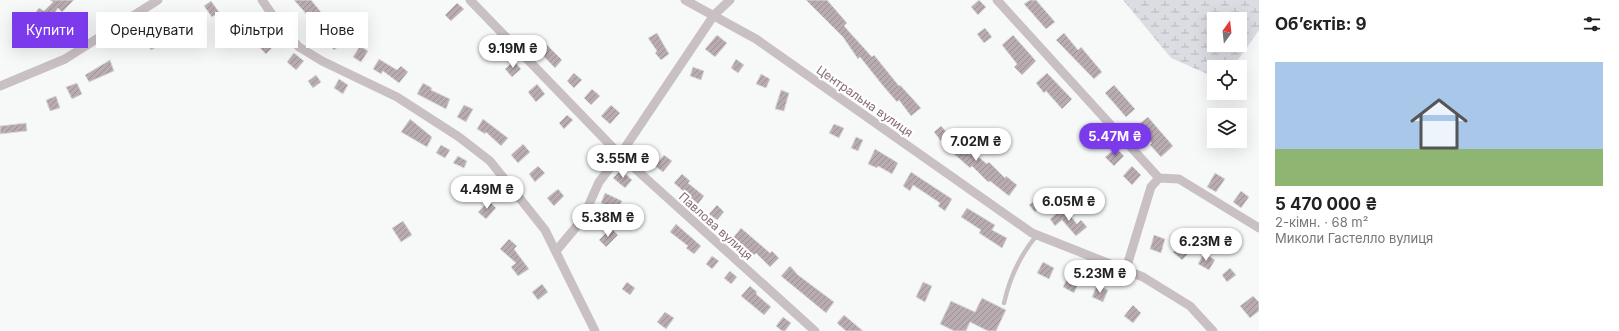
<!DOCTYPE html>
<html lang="uk">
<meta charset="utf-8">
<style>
:root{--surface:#fff;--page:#f6f6f6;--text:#222;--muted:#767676;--accent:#7c3aed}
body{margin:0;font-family:Inter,sans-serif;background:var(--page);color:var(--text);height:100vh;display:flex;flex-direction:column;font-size:15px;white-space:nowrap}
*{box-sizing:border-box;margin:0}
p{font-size:13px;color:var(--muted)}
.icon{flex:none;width:22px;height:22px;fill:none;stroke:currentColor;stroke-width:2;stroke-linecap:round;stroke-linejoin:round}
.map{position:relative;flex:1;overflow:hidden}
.sheet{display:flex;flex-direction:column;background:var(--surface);width:360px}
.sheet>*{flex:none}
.guide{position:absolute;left:12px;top:12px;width:380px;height:36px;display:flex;gap:8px}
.needle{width:26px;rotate:15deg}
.fabs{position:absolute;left:1207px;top:12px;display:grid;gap:8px}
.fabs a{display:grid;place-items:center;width:40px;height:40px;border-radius:0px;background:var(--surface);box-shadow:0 4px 16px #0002;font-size:20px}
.price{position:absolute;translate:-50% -34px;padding:0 9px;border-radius:14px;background:#fff;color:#222;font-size:13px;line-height:26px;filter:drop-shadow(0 1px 2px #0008)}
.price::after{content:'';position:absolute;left:50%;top:24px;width:12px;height:9px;margin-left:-6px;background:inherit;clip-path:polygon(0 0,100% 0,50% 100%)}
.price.on{background:var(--accent);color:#fff}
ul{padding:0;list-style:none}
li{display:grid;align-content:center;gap:8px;height:212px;padding:0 16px}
li span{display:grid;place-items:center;height:124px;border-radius:0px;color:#555}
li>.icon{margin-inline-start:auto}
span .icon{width:72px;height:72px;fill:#fffc;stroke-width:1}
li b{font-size:17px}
h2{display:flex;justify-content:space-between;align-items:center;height:48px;padding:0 16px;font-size:17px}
.pill{padding:0 14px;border-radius:0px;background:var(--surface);box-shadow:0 4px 16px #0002;font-size:14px;line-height:36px}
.pill.on{background:var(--accent);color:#fff}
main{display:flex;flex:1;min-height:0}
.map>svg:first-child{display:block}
.wetland{fill:url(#wetland-marsh);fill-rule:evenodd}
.building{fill:url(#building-hatch);stroke:#d9dbdb}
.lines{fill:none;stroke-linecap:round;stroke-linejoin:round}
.service{stroke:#c9c0c3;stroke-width:4.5}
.minor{stroke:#c9c0c3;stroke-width:9}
.labels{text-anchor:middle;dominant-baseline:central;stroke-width:4;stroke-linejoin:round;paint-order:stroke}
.street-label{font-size:12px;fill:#876a73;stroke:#fff}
</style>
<main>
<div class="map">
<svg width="1259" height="331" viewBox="0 0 1259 331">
<defs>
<pattern id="wetland-marsh" width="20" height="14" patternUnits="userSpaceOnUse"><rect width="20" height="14" fill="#dcdde3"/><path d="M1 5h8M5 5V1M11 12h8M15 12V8" fill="none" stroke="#b8b7bc"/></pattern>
<pattern id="building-hatch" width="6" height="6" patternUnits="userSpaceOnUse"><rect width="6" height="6" fill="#b9acb0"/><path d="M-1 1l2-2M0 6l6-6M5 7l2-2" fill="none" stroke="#9c9094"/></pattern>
</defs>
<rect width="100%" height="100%" fill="#f7f9f9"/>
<!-- wetland -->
<path class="wetland" d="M1123,0H1259V30L1233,67H1214V77L1171,58ZM1214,19H1240V45H1214Z"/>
<!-- building -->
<g class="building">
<path d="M50,0H74L62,12L58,8L46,24L42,21L31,34L21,25L28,18L30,20L39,8L44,11L53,2Z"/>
<path d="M294,0H311L325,17L315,24Z"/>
<path d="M806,0H827L847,23L844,26L872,57L874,55L899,86L900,85L921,108L911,116L899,100L897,102L884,87L860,57L858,59L843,37Z"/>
<path d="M979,0L986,7L978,15L971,7Z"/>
<path d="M1030,0H1036L1055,22L1046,29L1024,4Z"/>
<path d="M211,1L219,12L212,17L204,6Z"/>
<path d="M457,3L464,9L451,21L445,15Z"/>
<path d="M187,18L192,27L182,32L177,23Z"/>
<path d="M257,22L266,31L263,35L274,46L266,54L258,46L260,44L247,32Z"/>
<path d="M985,28L992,37L984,43L977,34Z"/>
<path d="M157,33L162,44L151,50L145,39Z"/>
<path d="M337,33L344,42L334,50L327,41Z"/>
<path d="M657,33L669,54L661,60L655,53L657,51L648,38Z"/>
<path d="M1064,33L1078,50L1081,47L1102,72L1094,79L1056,40Z"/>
<path d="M717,35L727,43L715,57L705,49Z"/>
<path d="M1013,35L1036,61L1022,75L1014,67L1017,64L1002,45Z"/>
<path d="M540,38L562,60L555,68L533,45Z"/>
<path d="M360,46L368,51L361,62L353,57Z"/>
<path d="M294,53L304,61L296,70L287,62Z"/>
<path d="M379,59L397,70L401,66L408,72L399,83L383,71L381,74L373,69Z"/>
<path d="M736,59L744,65L738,73L731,68Z"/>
<path d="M110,60L114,71L89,82L85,75Z"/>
<path d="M514,61L521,69L512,77L505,69Z"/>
<path d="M693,67L704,71L701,80L690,76Z"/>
<path d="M574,73L582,80L574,88L567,81Z"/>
<path d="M1047,73L1072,99L1062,109L1046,91L1044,93L1036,83Z"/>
<path d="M761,74L770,79L766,88L756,84Z"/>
<path d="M316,75L321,82L313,88L308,81Z"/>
<path d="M339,79L348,85L343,94L334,88Z"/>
<path d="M77,83L82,94L72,99L66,87Z"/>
<path d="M423,83L432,88L431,90L450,99L446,109L417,94Z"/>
<path d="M537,84L545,94L536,102L528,92Z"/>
<path d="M1114,85L1135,109L1126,117L1105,93Z"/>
<path d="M592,89L600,96L591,105L584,98Z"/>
<path d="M781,90L789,93L784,111L775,109Z"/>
<path d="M56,96L60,108L50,111L46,100Z"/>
<path d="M464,105L473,109L466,122L457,117Z"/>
<path d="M611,105L620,113L610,124L601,116Z"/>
<path d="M567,115L573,120L564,129L559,123Z"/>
<path d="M1148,117L1173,146L1161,157L1150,145L1152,143L1145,136L1142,138L1134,128Z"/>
<path d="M410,119L432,137L427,147L401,132Z"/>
<path d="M483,119L508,138L501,146L486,132L485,134L477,129Z"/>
<path d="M26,123L27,131L0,134V126Z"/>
<path d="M834,124L844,128L839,138L829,133Z"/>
<path d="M941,126L951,137L953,136L987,164L989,162L1005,178L1006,176L1017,185L1009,196L990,181L988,182L972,166L970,168L944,145L934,132Z"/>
<path d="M1098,129L1104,136L1095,143L1090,137Z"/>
<path d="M856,137L863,140L858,151L851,148Z"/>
<path d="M523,144L530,152L518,163L511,155Z"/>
<path d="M441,145L450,150L445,158L436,153Z"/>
<path d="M596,146L605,155L596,165L587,156Z"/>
<path d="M1116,148L1124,156L1114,166L1105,157Z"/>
<path d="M875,149L898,163L892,174L878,166L877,168L868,164Z"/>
<path d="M664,155L672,161L663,172L655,166Z"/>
<path d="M458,156L467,161L464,168L453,163Z"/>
<path d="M538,166L545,173L535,182L529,174Z"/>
<path d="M1132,166L1141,175L1132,185L1123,176Z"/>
<path d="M621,170L632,180L625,188L613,178Z"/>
<path d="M911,172L952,199L945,211L938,206L940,203L913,185L910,191L903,186Z"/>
<path d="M1215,173L1225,179L1216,192L1207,187Z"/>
<path d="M682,174L690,181L688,183L704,196L698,204L674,183Z"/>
<path d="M473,179L481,186L476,194L467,188Z"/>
<path d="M558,189L564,196L554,206L547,198Z"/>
<path d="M1241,191L1249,197L1241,208L1233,202Z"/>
<path d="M605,193L622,201L617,210L601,203Z"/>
<path d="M1038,198L1044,205L1035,212L1029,205Z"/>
<path d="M489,201L496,208L486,219L478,212Z"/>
<path d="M717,205L724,212L717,220L709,214Z"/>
<path d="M967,208L995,225L992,230L1007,238L1002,248L979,233L981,230L961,217Z"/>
<path d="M1064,208L1077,224L1081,220L1087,227L1076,236L1062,220L1055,226L1050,219Z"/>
<path d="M403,221L412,235L401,242L392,228Z"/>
<path d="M676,224L701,246L694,254L686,248L688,246L670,232Z"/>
<path d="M611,228L618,235L606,247L599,240Z"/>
<path d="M741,228L770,253L772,251L779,258L770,267L756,253L754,255L733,238Z"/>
<path d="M1154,235L1165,239L1161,253L1150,249Z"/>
<path d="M509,239L517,246L514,249L529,269L518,276L511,267L516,263L500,249Z"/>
<path d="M1186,239L1195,247L1182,260L1173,252Z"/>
<path d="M1204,253L1215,260L1209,270L1198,264Z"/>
<path d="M712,256L719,261L712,269L706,264Z"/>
<path d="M1043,262L1054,268L1049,279L1037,273Z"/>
<path d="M790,266L798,275L834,302L826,313L781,276Z"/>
<path d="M1230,268L1236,275L1227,282L1222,275Z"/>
<path d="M730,271L737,277L731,284L724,278Z"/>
<path d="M1070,273L1081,278L1074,293L1063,287Z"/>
<path d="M627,282L635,288L630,295L622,289Z"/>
<path d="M923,282L932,286L925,302L916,297Z"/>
<path d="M542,284L548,292L538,300L532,292Z"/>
<path d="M1097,285L1108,290L1103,302L1092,297Z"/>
<path d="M750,286L757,292L756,294L771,307L764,315L741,296Z"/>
<path d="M1253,296L1259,302V311L1250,318L1240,306Z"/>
<path d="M982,298L1006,310L996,331H988L970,322L966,331H954L940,324L951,301L975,312Z"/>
<path d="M1133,305L1141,313L1133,323L1124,316Z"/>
<path d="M665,312L674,318L666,329L657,322Z"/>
<path d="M844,315L863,331H846L837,323Z"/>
<path d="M783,317L791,323L785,331H782L776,326Z"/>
</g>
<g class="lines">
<!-- service -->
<path class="service" d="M1004,303C1010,277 1020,255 1037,235"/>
<!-- minor -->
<g class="minor">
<path d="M262,0L282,29L299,47L322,61L397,97L459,137L490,161L545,230L595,331"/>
<path d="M470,0L620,155L815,331"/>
<path d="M685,0L756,39L1032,233L1143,277L1190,306L1213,331"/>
<path d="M997,0L1159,178L1179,179L1259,228"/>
<path d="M0,86L65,59L158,0"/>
<path d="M556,251L582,220L599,182L620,155L714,15L730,0"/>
<path d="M1126,269L1151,187L1159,178"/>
</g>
</g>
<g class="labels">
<!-- street labels -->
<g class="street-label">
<text transform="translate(865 101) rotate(35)">Центральна вулиця</text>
<text transform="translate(716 226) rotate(42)">Павлова вулиця</text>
</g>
</g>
</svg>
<div class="fabs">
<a><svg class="needle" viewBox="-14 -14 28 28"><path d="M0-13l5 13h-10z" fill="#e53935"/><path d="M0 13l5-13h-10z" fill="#767676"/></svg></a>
<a><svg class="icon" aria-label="locate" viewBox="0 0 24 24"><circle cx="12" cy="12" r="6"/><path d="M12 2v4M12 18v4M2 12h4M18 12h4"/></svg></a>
<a><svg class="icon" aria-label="layers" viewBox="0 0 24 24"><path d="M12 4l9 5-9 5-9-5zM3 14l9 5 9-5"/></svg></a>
</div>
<b class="price" style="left:513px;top:69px">9.19M ₴</b>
<b class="price on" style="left:1115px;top:157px">5.47M ₴</b>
<b class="price" style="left:976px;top:162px">7.02M ₴</b>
<b class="price" style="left:623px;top:179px">3.55M ₴</b>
<b class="price" style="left:487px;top:210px">4.49M ₴</b>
<b class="price" style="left:1069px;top:222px">6.05M ₴</b>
<b class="price" style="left:608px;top:238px">5.38M ₴</b>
<b class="price" style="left:1206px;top:262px">6.23M ₴</b>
<b class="price" style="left:1100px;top:294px">5.23M ₴</b>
<div class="guide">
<a class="pill on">Купити</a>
<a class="pill">Орендувати</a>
<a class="pill">Фільтри</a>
<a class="pill">Нове</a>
</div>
</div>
<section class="sheet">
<h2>Об’єктів: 9<svg class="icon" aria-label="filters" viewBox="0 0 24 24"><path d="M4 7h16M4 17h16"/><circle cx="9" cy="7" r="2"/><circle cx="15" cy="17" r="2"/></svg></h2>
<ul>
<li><span style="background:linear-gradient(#a9c7e8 70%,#8fb573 0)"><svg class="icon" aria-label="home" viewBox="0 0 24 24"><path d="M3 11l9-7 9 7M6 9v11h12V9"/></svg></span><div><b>5 470 000 ₴</b><p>2-кімн. · 68 m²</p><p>Миколи Гастелло вулиця</p></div></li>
</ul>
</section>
</main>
